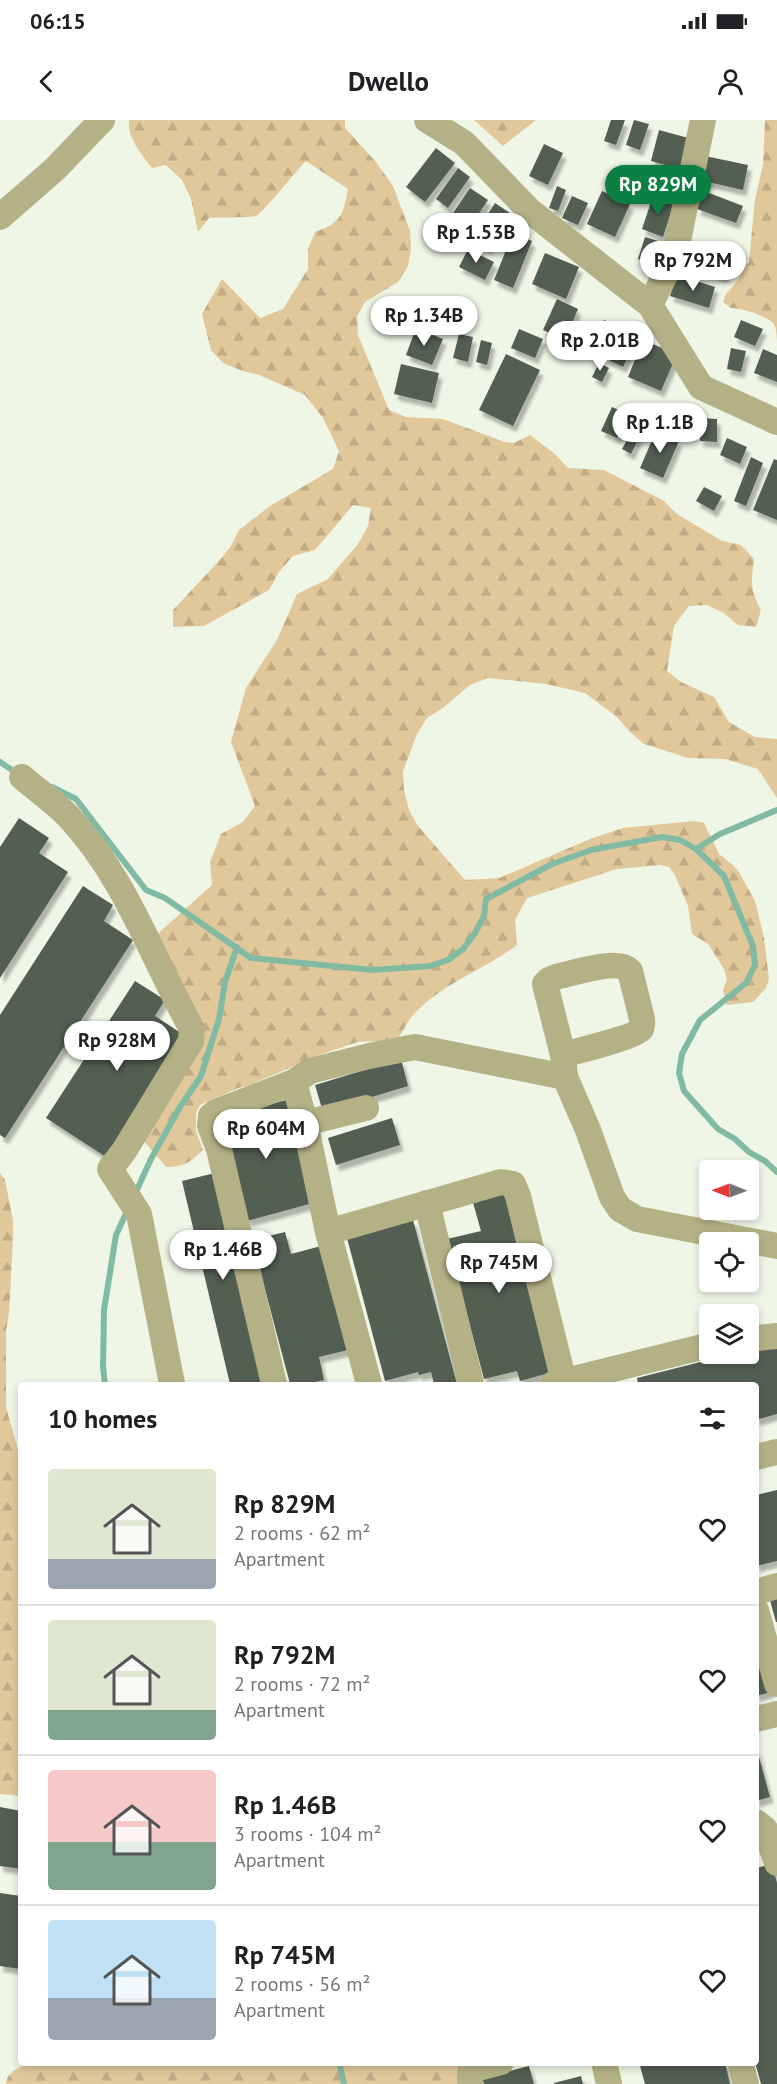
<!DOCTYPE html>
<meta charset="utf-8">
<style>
:root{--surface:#fff;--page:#f2f2f2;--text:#202124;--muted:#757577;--line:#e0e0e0;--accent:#0b8043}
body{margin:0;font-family:"PT Sans",sans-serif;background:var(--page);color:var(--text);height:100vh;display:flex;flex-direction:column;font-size:22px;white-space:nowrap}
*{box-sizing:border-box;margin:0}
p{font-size:20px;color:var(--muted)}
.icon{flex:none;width:33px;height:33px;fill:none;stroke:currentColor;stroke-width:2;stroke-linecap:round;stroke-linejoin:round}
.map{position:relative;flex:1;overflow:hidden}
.drawer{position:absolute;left:18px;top:1262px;width:741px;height:684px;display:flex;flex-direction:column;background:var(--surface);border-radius:6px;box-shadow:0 3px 9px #0003}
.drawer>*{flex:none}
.needle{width:39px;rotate:271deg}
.buttons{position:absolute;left:699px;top:1040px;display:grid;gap:12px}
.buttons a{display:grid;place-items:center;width:60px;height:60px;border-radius:6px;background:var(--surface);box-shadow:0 3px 9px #0003;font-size:30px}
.price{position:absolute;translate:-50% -51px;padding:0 14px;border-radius:21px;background:#fff;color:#222;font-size:20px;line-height:39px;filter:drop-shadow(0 2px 3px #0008)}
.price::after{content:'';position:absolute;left:50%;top:36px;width:18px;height:14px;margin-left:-9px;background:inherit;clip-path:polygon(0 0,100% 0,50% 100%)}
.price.active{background:var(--accent);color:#fff}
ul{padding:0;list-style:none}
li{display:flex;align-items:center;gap:18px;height:150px;padding:0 30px}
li+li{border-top:2px solid var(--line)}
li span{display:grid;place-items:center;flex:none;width:168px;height:120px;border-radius:6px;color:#555}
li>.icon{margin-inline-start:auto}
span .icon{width:72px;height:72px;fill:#fffc;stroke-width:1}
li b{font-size:26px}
h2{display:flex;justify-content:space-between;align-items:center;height:72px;padding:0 30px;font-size:26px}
.status{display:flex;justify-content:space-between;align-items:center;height:42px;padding:0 30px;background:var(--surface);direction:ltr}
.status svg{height:16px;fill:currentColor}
header{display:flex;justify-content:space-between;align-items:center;height:78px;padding:0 30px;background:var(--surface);font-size:27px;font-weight:700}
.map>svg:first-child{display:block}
.forest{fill:url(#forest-firs)}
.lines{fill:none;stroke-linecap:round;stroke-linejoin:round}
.stream{stroke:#80baa2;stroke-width:6}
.building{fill:#535f53;filter:url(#shadow)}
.minor{stroke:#b5b186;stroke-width:26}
</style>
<div class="status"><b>06:15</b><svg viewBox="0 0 49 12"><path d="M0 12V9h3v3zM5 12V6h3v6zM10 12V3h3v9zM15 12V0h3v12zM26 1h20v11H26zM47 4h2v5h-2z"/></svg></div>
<header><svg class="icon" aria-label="back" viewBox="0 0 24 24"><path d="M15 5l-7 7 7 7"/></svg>Dwello<svg class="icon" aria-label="person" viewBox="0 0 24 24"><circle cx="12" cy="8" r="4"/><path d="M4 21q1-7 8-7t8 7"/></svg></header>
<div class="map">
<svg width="777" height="1964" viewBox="0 0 777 1964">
<defs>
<pattern id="forest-firs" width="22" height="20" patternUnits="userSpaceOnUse" patternTransform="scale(1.5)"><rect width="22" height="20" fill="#e1c89b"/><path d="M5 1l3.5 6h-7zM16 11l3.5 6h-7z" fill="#c0ab85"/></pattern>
<filter id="shadow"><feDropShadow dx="3.5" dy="6" stdDeviation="1.5" flood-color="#0004"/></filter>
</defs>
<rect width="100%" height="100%" fill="#eff6e5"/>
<!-- forest -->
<g class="forest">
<path d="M129,0H345V8L376,42L393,66L410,111L411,129L408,146L398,162L365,182L357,197L358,215L389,290L406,297L443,299L505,322L514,323L530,315L555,334L568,348L604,350L664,381L677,394L722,421L741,425L754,439C751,462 750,470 761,490L756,507L738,505L724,493L707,485L689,486L674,506L667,551L681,562L714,577L729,602L755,617L777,619V678L758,649L725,639L688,638L644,624L630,612L617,597L585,573L546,564L488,558L470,565L443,588L427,598L417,614L403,651L404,670L409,690L418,706L465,760L499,758L590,719L623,708L694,701L704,703L719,734L733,745L739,752L755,781L764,818L769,859L766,868L753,882L727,885L723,870L727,859L724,849L708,824L692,814L688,786L675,755L669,747L660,745L617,749L527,778L515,800L517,825C485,849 442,864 415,893C408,900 403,911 397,920L358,922L325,933L247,966L238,968L200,985L196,993V1011L203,1030C191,1042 184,1047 166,1047L144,1021L202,920L142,828L212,765L210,742L221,714L243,702L255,686L231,622L246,568L277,520L297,474L328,459L358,424L368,406L371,388L353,385L315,430L293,436L279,452L269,470L204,506L173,507V490L219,441L231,426L239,410L270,386L333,349L339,331L323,298L305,275L259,255L240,250L223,243L211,230L202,194L222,159L260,198L283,189L308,149V129L315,112C341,103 343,95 348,69L306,41C297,50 262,94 256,96C248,98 219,97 209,98L198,112L191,79L182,60L166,45L152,48C142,35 127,18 129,0Z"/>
<path d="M474,0H536L503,26Z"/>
<path d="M765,0H777V220C776,214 777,207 772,202C764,195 741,188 731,188L723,182L726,174L739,159L742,150L749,142L755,79L763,45Z"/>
<path d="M0,1053L5,1060L13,1100V1119L9,1193L6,1211V1287L21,1341V1676L0,1674Z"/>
<path d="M38,1942L462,1943L461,1964H6C8,1948 25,1945 38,1942Z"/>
</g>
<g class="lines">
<!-- stream -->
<g class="stream">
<path d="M0,642L18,654"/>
<path d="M52,667L76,679L146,770L165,778L251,838L373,850L430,846L448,840L463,829L475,813L484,796L486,779L552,744L591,730L662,717L680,720L696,729L724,756L753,826L755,845L746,863L700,900L682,934L679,953L684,971L718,1009L735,1019L749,1032L765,1041L777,1052"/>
<path d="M696,729L720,714L777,690"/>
<path d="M135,1074L151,1039L180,987L201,956L219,899L225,862L237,827"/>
<path d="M105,1264L103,1247L104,1190L116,1115L128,1089"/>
<path d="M339,1942L344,1964"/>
</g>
</g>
<!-- building -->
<g class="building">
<path d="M611,0H625L616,25L604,21Z"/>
<path d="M634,0L649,4L640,30L626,25Z"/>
<path d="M659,10L692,19L684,50L651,41Z"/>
<path d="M544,24L563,33L548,65L529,56Z"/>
<path d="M436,28L455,43L425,82L406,67Z"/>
<path d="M705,36L748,45L743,70L699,60Z"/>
<path d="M458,48L470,57L448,88L436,79Z"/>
<path d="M557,66L566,70L558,91L549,88Z"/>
<path d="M470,68L488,80L467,111L449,99Z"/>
<path d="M602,71L630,84L615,117L587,104Z"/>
<path d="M704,71L743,86L736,103L697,89Z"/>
<path d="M572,76L588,83L578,105L562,98Z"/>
<path d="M653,76L674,83L663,117L642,109Z"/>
<path d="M495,83L510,93L488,129L472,119Z"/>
<path d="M513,113L532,121L513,168L494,160Z"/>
<path d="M645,117L665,123L658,145L638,139Z"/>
<path d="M698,125L732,134L725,157L691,148Z"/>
<path d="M468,129L494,142L485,160L459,147Z"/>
<path d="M545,133L579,147L566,179L532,164Z"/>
<path d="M677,155L715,167L709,188L670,176Z"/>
<path d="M557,179L578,189L565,220L543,210Z"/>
<path d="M604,200L613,204L604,226L595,222Z"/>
<path d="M741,200L763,209L755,226L734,217Z"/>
<path d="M620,207L638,216L623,247L605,238Z"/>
<path d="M416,208L443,219L432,245L406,235Z"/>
<path d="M519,209L543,219L535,238L511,228Z"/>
<path d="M459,214L473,217L468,242L453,238Z"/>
<path d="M481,220L492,223L487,245L476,242Z"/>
<path d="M643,220L677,234L661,271L628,257Z"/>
<path d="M731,228L746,231L741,252L727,249Z"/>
<path d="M763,229L777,235V262L754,253Z"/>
<path d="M506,234L540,250L513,306L479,290Z"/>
<path d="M599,243L609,248L602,262L592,257Z"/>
<path d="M401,244L439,253L432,283L394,274Z"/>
<path d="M612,287L628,294L617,318L601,311Z"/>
<path d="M701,298L717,299V322L700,321Z"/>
<path d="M633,309L641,313L631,334L622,329Z"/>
<path d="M656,311L679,321L663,358L640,348Z"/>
<path d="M727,318L747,327L740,344L720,335Z"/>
<path d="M751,337L763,343L746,386L734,381Z"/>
<path d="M774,339L777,340V400L753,390Z"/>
<path d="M704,367L722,376L714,391L696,381Z"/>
<path d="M19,698L49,718L39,733L68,752L0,858V727Z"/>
<path d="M83,766L113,785L104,801L133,820L5,1018L0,1015V895Z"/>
<path d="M135,861L165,880L155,896L184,915L106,1037L46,998Z"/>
<path d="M401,939L408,966L323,992L315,965Z"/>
<path d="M286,980L313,1083L247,1101L220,997Z"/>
<path d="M392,998L400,1025L336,1045L328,1018Z"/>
<path d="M215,1053L265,1264H230L182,1061Z"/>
<path d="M505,1070L553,1252L520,1261L517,1251L484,1259L447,1119L481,1111L472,1079Z"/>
<path d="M413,1100L457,1264H434L431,1252L419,1255L418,1252L385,1261L347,1118Z"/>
<path d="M285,1112L291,1134L325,1125L352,1229L319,1237L324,1260L306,1264H290L252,1120Z"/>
<path d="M777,1223V1294L756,1300V1264H638L637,1258L736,1233H748V1230Z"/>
<path d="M777,1370V1441L756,1446V1375Z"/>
<path d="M777,1471V1502H776L768,1473Z"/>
<path d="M756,1517L771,1572L756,1576Z"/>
<path d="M756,1626L770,1677L756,1681Z"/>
<path d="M0,1687L21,1691V1749L0,1746Z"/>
<path d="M772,1744L777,1763V1964H761L755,1942L756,1748Z"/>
<path d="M0,1773L21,1776L20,1849L0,1846Z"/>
<path d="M639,1942H725L730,1964H645Z"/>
<path d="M529,1946L534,1964H484L482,1958Z"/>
<path d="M581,1956L583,1964H554V1963Z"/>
</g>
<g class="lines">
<!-- minor -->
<g class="minor">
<path d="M427,0L464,23L530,91L650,185L701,267L777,302"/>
<path d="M0,97L55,49L102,0"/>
<path d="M650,185L675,135L703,0"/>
<path d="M22,657C37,670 54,682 68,696C125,756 152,838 192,909L191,921L124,1031L110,1049L139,1094L172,1264"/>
<path d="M563,935L545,864L549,860L556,857C573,853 618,838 630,851L642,899C642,903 643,905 641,909C635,917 577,931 563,935L565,957"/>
<path d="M294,962L305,1003L328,1112L369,1264"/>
<path d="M305,1003L366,988"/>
<path d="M427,1083L471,1264"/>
<path d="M328,1112L501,1062L513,1064L518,1076L564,1262"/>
<path d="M748,1219L777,1216"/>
<path d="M274,1264L219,1029L210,1006L211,996L216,992L294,962L310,951L369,936L415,927L565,957L588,1010L612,1077L620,1089L637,1099L777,1126"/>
<path d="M553,1264L710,1225"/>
<path d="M756,1337L777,1332"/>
<path d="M756,1472L777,1466"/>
<path d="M756,1490L777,1564"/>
<path d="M756,1599L777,1594"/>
<path d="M756,1702L765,1709L777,1743"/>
<path d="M604,1942L609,1964"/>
<path d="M740,1942L746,1964"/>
<path d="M470,1964V1953L475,1949L501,1942"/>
</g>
</g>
</svg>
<div class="buttons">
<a><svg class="needle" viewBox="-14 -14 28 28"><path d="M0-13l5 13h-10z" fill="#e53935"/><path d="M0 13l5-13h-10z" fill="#757577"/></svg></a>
<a><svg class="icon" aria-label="locate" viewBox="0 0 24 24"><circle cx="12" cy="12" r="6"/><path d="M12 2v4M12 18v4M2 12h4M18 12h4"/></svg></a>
<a><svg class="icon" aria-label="layers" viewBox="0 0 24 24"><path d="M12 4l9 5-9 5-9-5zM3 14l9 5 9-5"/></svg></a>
</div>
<b class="price active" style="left:658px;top:96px">Rp 829M</b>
<b class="price" style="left:476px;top:144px">Rp 1.53B</b>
<b class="price" style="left:693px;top:172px">Rp 792M</b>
<b class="price" style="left:424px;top:227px">Rp 1.34B</b>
<b class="price" style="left:600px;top:252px">Rp 2.01B</b>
<b class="price" style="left:660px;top:334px">Rp 1.1B</b>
<b class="price" style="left:117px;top:952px">Rp 928M</b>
<b class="price" style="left:266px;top:1040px">Rp 604M</b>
<b class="price" style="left:223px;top:1161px">Rp 1.46B</b>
<b class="price" style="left:499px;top:1174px">Rp 745M</b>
<section class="drawer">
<h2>10 homes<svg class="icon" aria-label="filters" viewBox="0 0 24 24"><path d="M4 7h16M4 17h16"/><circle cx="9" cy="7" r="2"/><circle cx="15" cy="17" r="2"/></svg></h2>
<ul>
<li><span style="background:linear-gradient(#dfe7d0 75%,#9aa5b1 0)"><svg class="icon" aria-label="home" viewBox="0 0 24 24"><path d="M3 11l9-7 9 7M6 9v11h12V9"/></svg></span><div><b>Rp 829M</b><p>2 rooms · 62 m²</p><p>Apartment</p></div><svg class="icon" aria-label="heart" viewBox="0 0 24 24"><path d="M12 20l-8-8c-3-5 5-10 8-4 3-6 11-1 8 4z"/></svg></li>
<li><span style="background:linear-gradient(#dfe7d0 75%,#7fa58c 0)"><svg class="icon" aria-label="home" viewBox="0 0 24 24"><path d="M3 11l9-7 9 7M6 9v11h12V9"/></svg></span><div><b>Rp 792M</b><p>2 rooms · 72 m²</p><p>Apartment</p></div><svg class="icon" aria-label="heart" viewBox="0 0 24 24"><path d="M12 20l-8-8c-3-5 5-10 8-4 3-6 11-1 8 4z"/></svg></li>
<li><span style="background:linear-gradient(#f6c9c9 60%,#7fa58c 0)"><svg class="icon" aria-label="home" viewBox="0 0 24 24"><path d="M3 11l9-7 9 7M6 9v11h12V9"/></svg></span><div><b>Rp 1.46B</b><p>3 rooms · 104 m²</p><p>Apartment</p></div><svg class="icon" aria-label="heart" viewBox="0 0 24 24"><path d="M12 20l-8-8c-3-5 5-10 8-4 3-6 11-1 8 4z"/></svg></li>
<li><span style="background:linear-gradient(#bfe0f5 65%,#9aa5b1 0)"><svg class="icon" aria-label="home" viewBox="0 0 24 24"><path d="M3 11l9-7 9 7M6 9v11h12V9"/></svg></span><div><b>Rp 745M</b><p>2 rooms · 56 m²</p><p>Apartment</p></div><svg class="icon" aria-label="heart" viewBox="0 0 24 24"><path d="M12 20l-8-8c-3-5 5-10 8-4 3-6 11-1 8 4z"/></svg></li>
</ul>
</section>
</div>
